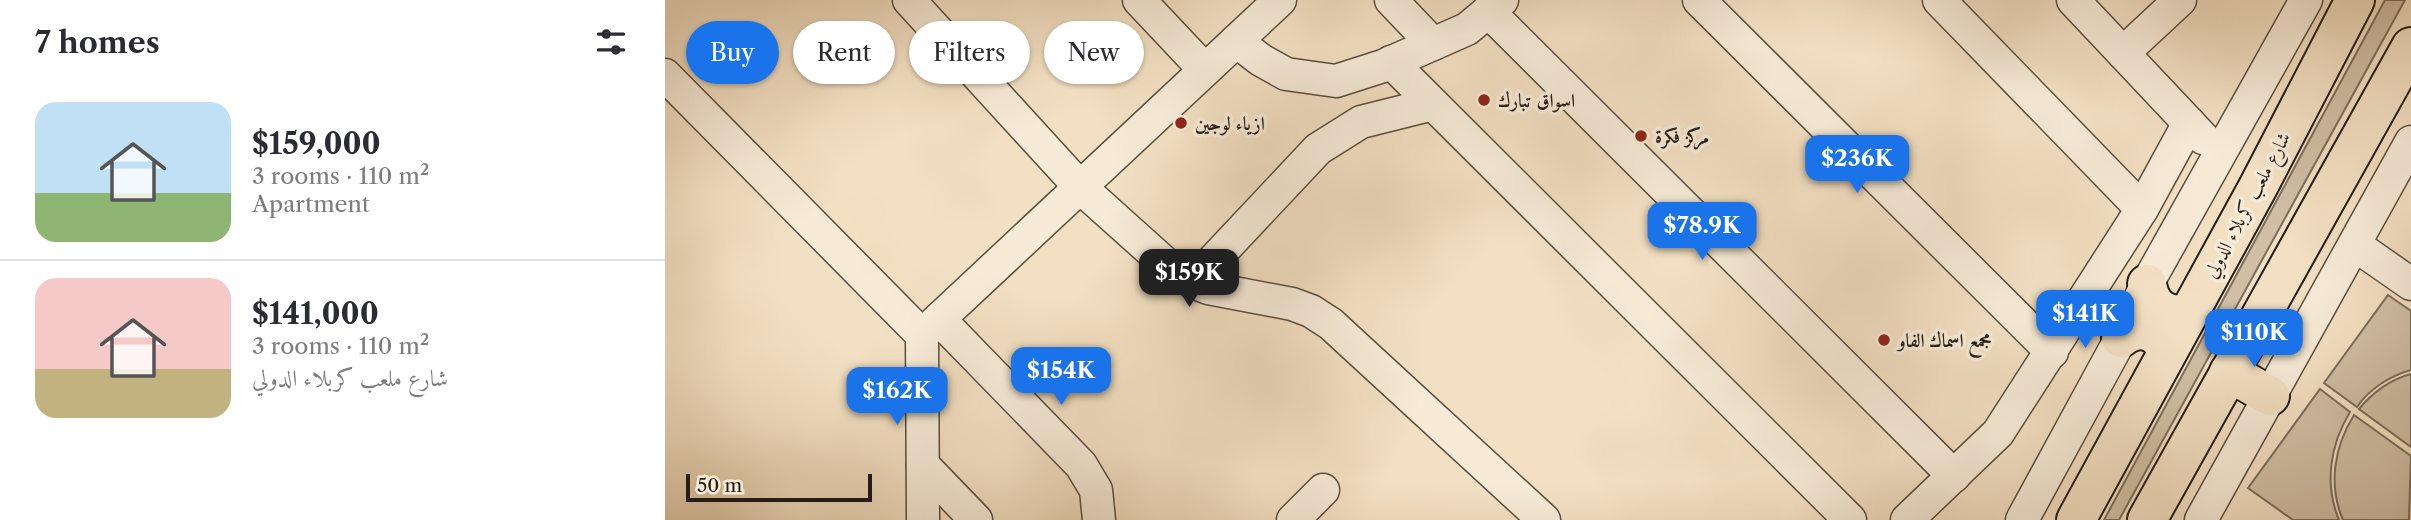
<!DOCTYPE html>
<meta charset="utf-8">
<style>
:root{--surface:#fff;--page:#f2f2f3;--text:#2b2b33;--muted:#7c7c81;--line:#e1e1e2;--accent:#1a73e8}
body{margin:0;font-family:"Libre Caslon Text",Amiri,serif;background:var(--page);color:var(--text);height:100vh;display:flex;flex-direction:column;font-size:26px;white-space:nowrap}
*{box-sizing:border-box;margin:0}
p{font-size:23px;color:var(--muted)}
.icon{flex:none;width:38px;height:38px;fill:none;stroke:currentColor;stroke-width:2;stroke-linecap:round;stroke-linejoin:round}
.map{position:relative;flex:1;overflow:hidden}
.details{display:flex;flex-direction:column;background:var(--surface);width:665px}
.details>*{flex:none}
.top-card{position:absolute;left:21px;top:21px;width:665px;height:63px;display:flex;gap:14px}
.scale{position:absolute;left:21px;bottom:18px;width:186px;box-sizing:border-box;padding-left:7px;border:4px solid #271d14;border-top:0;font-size:19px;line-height:24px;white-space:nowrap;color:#271d14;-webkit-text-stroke:5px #f7ebd8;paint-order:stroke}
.price{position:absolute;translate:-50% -60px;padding:0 16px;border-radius:14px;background:var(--accent);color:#fff;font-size:23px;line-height:46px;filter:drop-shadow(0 2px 4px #0008)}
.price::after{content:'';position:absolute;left:50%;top:42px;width:21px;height:16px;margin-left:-10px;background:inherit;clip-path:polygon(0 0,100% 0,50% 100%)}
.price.current{background:#222;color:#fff}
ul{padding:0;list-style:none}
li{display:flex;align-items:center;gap:21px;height:175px;padding:0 35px}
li+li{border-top:2px solid var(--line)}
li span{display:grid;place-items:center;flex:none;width:196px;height:140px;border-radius:21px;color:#555}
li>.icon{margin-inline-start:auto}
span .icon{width:84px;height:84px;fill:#fffc;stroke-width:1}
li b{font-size:30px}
h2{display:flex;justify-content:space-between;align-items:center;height:84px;padding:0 35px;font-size:30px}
.chip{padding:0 24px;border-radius:32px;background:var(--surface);box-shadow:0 2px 5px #0004;font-size:24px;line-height:63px}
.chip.current{background:var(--accent);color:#fff}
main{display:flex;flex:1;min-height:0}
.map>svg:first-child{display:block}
.green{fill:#d0bfa5;stroke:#7c6e5c;stroke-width:2}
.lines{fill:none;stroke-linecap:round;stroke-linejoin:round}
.minor-casing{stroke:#5a4e40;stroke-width:35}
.major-casing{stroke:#271d14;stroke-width:42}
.minor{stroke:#f7ebd8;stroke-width:32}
.major{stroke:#f3e0c3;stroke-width:38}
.poi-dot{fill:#8f2418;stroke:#f7ebd8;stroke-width:2.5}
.labels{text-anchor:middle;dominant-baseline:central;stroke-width:7;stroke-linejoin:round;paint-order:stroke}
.poi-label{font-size:19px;font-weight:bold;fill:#271d14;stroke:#f7ebd8;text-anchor:start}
.street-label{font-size:19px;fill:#271d14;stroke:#f7ebd8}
</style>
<main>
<section class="details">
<h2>7 homes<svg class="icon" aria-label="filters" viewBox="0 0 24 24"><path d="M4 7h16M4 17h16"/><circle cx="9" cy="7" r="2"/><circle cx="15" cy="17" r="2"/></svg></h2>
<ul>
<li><span style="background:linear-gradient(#bfe0f5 65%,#8fb573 0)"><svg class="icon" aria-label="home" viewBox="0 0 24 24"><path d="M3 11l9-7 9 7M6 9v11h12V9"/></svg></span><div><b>$159,000</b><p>3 rooms · 110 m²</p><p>Apartment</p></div></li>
<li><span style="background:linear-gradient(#f6c9c9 65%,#c2b280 0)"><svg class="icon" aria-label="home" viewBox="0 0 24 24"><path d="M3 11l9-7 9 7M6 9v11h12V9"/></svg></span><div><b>$141,000</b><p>3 rooms · 110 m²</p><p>شارع ملعب كربلاء الدولي</p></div></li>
</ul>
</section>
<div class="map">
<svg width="1746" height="520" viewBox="0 0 1746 520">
<rect width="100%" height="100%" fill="#f3e0c3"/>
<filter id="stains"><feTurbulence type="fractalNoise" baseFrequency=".00286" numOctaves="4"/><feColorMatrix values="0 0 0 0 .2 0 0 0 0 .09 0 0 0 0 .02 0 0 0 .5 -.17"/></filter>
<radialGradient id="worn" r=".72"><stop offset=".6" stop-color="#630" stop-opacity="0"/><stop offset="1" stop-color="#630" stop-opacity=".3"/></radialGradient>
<!-- green -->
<g class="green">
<path d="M1720,0H1740L1454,520H1439Z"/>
<path d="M1723,295L1746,311V370C1725,376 1704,389 1692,407L1659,383Z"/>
<path d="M1746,374V447L1694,409C1707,393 1726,379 1746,374Z"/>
<path d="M1655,389L1685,412C1665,445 1659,484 1674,520H1628L1583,488Z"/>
<path d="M1689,415L1746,456L1744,520H1678C1663,485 1669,447 1689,415Z"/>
</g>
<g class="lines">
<defs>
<g id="minor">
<path d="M244,0L415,187L503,266L528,282L543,288L627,304L646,311L666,324L879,520"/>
<path d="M474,0L540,70"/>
<path d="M726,0L768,44"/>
<path d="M1034,0L1387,352"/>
<path d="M1274,0L1477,209"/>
<path d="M1408,0L1538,138"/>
<path d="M823,11L1289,476"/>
<path d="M571,41L596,60L621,74L671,81L718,66L802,29L837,0"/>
<path d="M1458,53L1515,0"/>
<path d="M726,62L1185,520"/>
<path d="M0,75L257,335L258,520"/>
<path d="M1690,245L1746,284"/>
<path d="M528,282L653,149L696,122L768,104"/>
<path d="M274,319L416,465L431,490L434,520"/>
<path d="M257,335L615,0"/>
<path d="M258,465L311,520"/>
<path d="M628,520L658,490"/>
<path d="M1242,520L1333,433L1477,209L1524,123"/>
<path d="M1357,520L1456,338L1482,284L1641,0"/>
<path d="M1536,520L1746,142"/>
</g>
<g id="major">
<path d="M1482,284C1485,306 1501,319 1523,313"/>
<path d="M1456,338C1474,324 1493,330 1502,350"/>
<path d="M1564,372L1605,396"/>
<path d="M1411,520L1593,187L1690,0"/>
<path d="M1482,520L1746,47"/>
</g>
</defs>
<!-- minor casing -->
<use href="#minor" class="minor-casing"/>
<!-- major casing -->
<use href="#major" class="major-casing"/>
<!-- minor -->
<use href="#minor" class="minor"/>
<!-- major -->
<use href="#major" class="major"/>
</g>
<!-- markers -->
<g class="poi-dot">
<circle cx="819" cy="100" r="7"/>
<circle cx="516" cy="123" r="7"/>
<circle cx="976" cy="136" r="7"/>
<circle cx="1219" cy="340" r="7"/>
</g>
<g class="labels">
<!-- poi labels -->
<g class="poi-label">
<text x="833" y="100">اسواق تبارك</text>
<text x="530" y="123">ازياء لوجين</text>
<text x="990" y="136">مركز فكرة</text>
<text x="1233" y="340">مجمع اسماك الفاو</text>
</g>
<!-- street labels -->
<g class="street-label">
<text transform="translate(1582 205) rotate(-62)">شارع ملعب كربلاء الدولي</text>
</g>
</g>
<rect width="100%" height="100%" filter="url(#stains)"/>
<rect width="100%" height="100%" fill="url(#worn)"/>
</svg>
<div class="scale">50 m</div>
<b class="price" style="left:1192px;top:195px">$236K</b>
<b class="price" style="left:1037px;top:262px">$78.9K</b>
<b class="price current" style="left:524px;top:309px">$159K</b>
<b class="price" style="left:1420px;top:350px">$141K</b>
<b class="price" style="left:1589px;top:369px">$110K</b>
<b class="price" style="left:396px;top:407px">$154K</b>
<b class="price" style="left:232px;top:427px">$162K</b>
<div class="top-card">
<a class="chip current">Buy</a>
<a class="chip">Rent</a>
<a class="chip">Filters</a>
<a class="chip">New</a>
</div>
</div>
</main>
